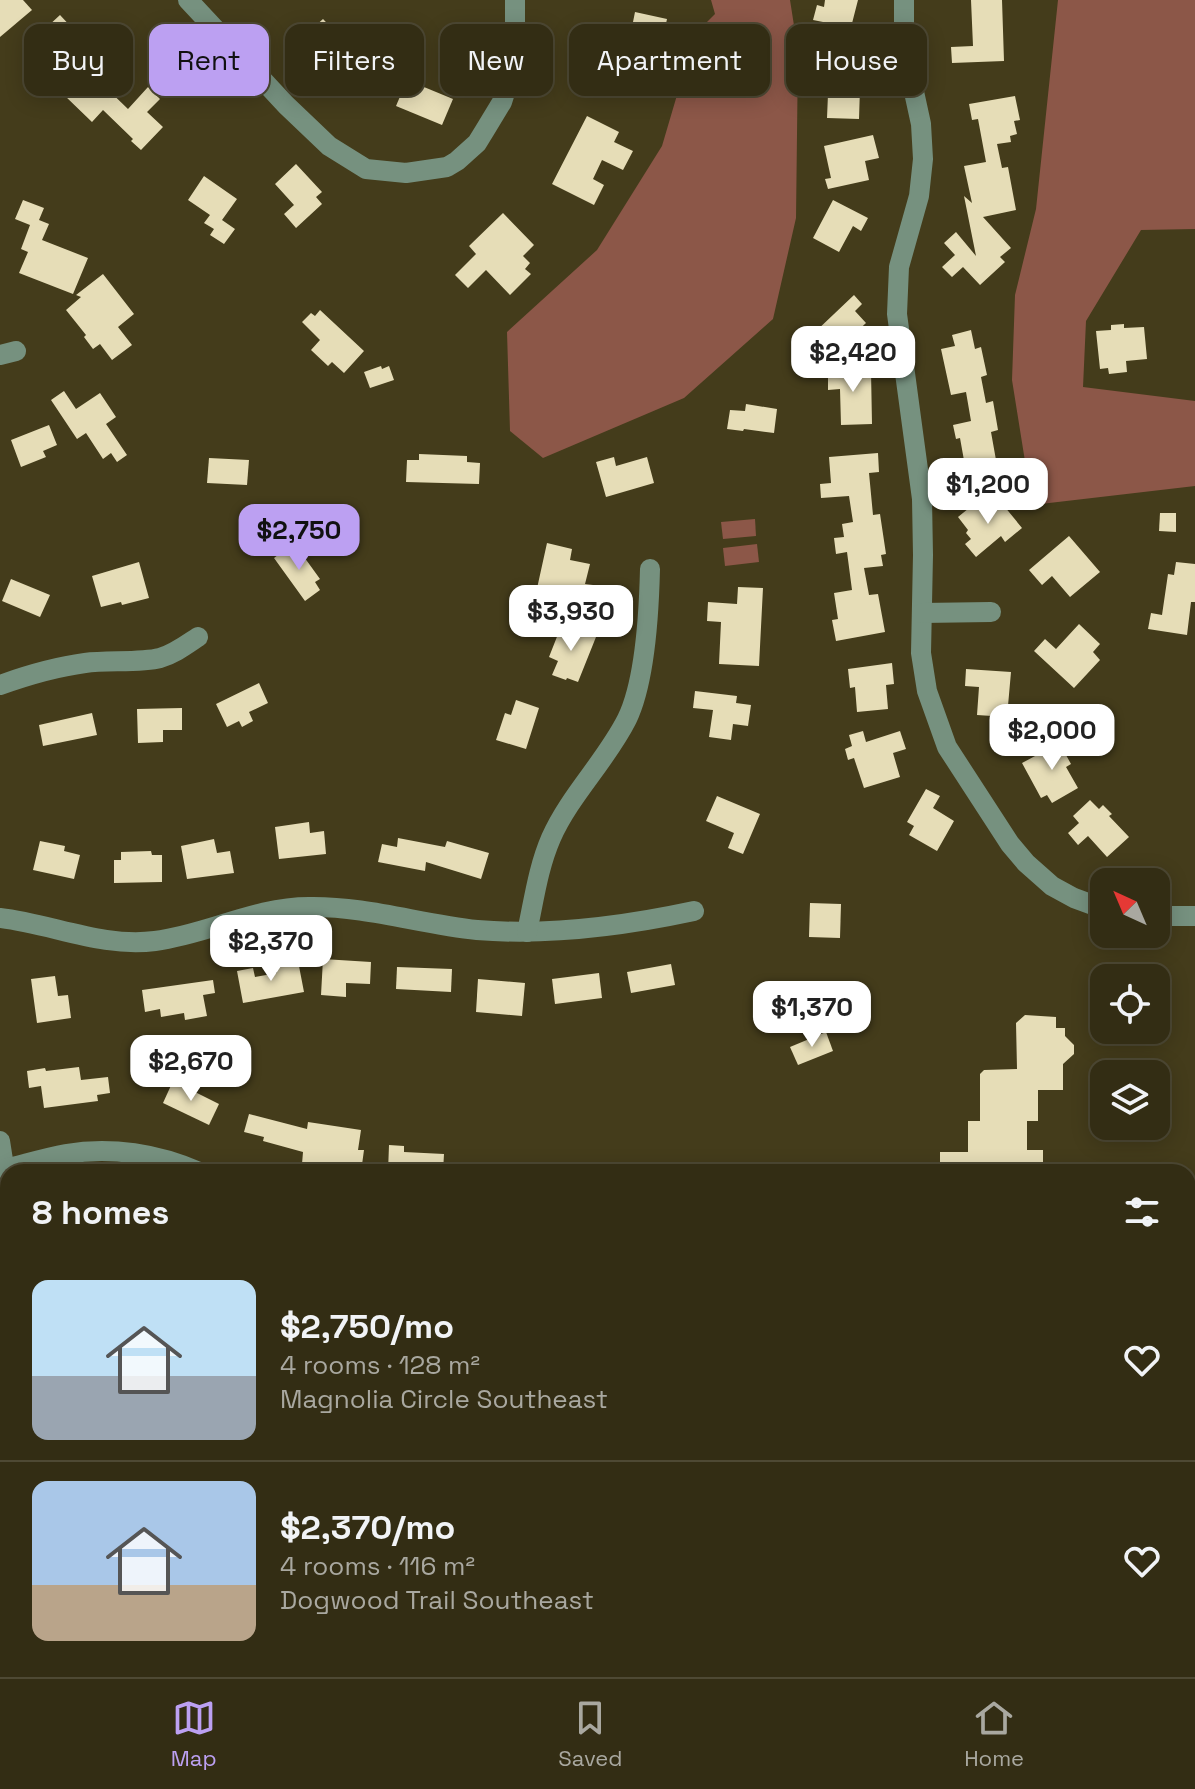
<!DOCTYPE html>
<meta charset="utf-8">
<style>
:root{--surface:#332d14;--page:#3e3922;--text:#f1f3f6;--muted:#a9a8a0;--line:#4e4934;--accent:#bca0f2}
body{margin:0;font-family:"Space Grotesk",sans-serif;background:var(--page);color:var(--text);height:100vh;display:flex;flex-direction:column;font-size:30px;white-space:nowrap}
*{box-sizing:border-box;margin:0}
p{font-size:26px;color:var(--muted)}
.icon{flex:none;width:44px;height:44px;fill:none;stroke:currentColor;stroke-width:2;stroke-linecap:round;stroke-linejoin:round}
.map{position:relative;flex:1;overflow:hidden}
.panel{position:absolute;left:0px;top:1164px;width:1196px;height:514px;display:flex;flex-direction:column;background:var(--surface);border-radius:24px 24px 0 0;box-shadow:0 4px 20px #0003,0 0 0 2px var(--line)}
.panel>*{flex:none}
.guide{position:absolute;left:24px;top:24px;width:1148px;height:72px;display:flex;gap:16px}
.needle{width:52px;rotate:316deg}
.controls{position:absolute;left:1090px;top:868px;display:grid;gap:16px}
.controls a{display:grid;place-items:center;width:80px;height:80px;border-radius:16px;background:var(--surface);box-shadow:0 4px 20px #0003,0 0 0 2px var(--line);font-size:40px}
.price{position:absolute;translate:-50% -68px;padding:0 18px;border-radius:16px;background:#fff;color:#222;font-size:26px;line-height:52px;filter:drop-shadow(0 2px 4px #0008)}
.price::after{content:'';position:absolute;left:50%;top:48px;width:24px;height:18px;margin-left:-12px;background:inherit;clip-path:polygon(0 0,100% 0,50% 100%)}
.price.active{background:var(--accent);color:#111}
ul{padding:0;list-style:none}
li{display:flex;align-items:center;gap:24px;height:200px;padding:0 32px}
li+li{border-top:2px solid var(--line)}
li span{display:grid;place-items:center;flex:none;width:224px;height:160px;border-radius:16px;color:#555}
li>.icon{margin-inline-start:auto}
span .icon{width:96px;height:96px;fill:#fffc;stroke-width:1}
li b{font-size:34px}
h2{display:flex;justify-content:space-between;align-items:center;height:96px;padding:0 32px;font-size:34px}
.chip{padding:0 28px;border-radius:16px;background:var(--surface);box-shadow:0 4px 20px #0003,0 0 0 2px var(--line);font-size:28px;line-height:72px}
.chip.active{background:var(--accent);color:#111}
.tab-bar{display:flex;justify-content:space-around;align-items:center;height:112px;border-top:2px solid var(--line);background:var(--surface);font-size:22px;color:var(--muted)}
.tab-bar a{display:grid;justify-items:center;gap:4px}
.tab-bar .active{color:var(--accent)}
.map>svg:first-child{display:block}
.green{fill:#8c5748}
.building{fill:#e6ddb7}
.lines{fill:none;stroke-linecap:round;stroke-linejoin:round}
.minor{stroke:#76917f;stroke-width:20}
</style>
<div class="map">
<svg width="1195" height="1677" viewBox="0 0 1195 1677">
<rect width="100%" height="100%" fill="#443c1b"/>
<!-- green -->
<g class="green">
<path d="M711,0H790L798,51L796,218L773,319L684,398L543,458L510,431L507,332L597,250L662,146L695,34L715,14Z"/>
<path d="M1058,0H1195V229L1141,230L1086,321L1083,387L1195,401V486L1032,505L1012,380L1015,295L1036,209Z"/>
<path d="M755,519L756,536L723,539L721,522Z"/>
<path d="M757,544L759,562L725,566L723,548Z"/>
</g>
<!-- building -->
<g class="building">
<path d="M0,0H23L32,10L0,37Z"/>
<path d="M825,0H858L849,35L821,29L823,22L813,20L817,5L824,7Z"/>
<path d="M971,0H1002L1004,61L952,63L951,47L973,46Z"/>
<path d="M635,12L667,19L655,75L640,72L638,85L621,82Z"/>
<path d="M60,15L74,30L71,33L82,45L47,77L29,56L40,46L34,39Z"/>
<path d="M323,19L352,49L347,54L358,66L341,82L301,39Z"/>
<path d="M103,54L114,65L99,81L128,109L148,87L160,99L147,112L163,127L141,150L131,141L133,139L103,110L92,122L64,95Z"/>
<path d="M829,70L871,72L870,89L860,88L859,119L827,118Z"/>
<path d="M407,80L453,99L442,125L396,106Z"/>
<path d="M1015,96L1020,120L1014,121L1017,134L1010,136L1011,142L997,144L1002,168L1008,167L1016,210L983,217L1011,248L1000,257L1005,262L980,285L963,267L952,277L942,267L955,255L944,243L956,232L976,256L964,196L972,203L964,166L986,162L978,119L972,120L969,104Z"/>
<path d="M587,116L619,132L614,142L633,151L623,170L602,160L593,179L604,185L594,205L552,184Z"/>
<path d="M873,135L879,158L865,161L869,180L828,189L825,179L831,178L824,146Z"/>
<path d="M296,164L322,192L316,197L322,204L296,228L284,214L294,205L275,184Z"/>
<path d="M204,176L237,199L222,220L235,229L224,244L210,235L214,229L204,223L210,215L188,200Z"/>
<path d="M23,200L44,208L39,220L49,224L42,240L88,258L73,294L19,273L28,252L21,249L30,225L15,219Z"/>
<path d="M833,200L868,218L861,231L853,226L839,252L813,238Z"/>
<path d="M503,213L534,245L523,256L530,263L525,269L531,274L510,295L486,270L468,288L455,275L476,254L469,246Z"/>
<path d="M103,274L134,314L118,327L132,345L112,360L100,344L93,349L84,337L86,335L66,310L81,297L76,295Z"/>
<path d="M854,295L862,304L855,311L866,323L833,354L814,333Z"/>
<path d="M320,310L364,351L344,373L332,362L328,366L311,350L320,340L302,322L311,313L315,316Z"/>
<path d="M1124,324V328L1144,327L1147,359L1126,361L1127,372L1109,374L1108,368L1100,369L1096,331L1111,330V325Z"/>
<path d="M971,330L975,349L981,347L987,375L981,377L986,403L993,401L998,430L991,432L996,460L965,466L960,438L956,439L953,425L971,421L966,392L951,395L941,349L955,346L952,335Z"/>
<path d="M381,366L382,369L389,366L394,380L370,388L364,372Z"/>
<path d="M866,367V371H871L872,424L841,425L840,389L828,390V369Z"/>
<path d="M64,391L76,409L100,393L116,417L106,424L127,455L117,462L111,453L103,459L86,433L77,439L51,400Z"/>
<path d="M746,404L777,409L774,433L744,429L743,431L727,429L730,410L745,411Z"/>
<path d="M49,425L57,445L43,451L46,457L21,467L11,440Z"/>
<path d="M878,453L879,472L869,473L873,515L880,514L886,554L881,555L883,566L864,568L869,595L878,594L885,632L836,641L832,620L838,619L834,593L852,590L847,552L836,554L834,538L844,537L842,524L853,522L849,496L821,498L820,484L831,483L829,457Z"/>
<path d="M419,454L467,456V462L480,463L479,484L406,482L407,460H419Z"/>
<path d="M614,457L616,466L647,457L654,483L606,497L596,462Z"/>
<path d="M209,458L249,460L247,485L207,483Z"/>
<path d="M979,500L988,511L1000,501L1022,528L1005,542L1001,536L976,557L965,544L971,539L966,533L968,530L958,517Z"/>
<path d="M1160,513H1176V532L1159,531Z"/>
<path d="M1069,536L1100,572L1070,597L1052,576L1042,585L1029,570Z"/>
<path d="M294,543L320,579L315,582L320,590L305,601L274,558Z"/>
<path d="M547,543L572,549L570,560L590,564L585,584L593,585L588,604L536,593Z"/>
<path d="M139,562L149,598L122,605L121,602L101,607L92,576Z"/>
<path d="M1176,562L1195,564V602H1191L1187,635L1148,629L1151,613L1162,615L1168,574L1174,575Z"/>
<path d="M11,579L50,595L40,617L2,601Z"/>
<path d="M738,587L763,588L759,666L719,664L721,622L707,621L708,602L737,604Z"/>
<path d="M562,624L596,637L578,682L567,678L566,680L552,675L558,661L549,657Z"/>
<path d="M1079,624L1100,644L1093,652L1100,660L1074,688L1034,651L1045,639L1056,649Z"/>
<path d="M892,663L894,684L886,685L888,709L857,712L855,687L850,688L848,669Z"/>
<path d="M966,669L1011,672L1007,717L977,715L979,687L965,686Z"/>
<path d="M259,683L268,703L249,712L253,721L242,727L239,721L227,727L216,704Z"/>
<path d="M695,691L737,696L736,703L751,705L748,726L733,724L731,740L709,737L713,710L693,708Z"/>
<path d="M516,700L539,708L526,749L496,740L505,713L511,715Z"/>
<path d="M182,708V730H163V742L138,743L137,709Z"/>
<path d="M92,713L97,735L43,746L39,725Z"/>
<path d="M863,731L866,742L900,731L906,749L893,753L900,777L864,788L854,758L848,760L845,749L852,746L849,735Z"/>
<path d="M1065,740L1072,752L1066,755L1071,764L1066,767L1078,788L1052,803L1047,795L1041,798L1022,763Z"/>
<path d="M926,789L940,796L933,808L954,821L937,851L909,835L914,826L907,822Z"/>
<path d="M717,796L760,814L743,854L728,848L734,833L706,821Z"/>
<path d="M1090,800L1099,809L1103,805L1112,814L1109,816L1129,837L1107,857L1088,836L1078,845L1068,833L1079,823L1073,816Z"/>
<path d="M309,822L310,833L324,831L326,854L279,859L275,827Z"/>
<path d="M398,838L445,847L447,841L489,853L481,879L426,862L425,871L378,862L382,844L397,847Z"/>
<path d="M214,839L217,853L230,851L234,873L187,879L181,846Z"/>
<path d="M40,841L65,846L64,851L80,855L74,879L33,870Z"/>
<path d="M151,851L152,855H162V882L114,883V860H121V852Z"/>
<path d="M810,903L841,904L840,938L809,937Z"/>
<path d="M323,959L371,962L370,984L346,983V997L321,995Z"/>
<path d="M298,961L304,992L243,1003L237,971L253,968L255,977L277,973L276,965Z"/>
<path d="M671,964L675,985L631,993L627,972Z"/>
<path d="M397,967L452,969L451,992L396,989Z"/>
<path d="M599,973L602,998L555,1004L552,979Z"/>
<path d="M55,976L58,996L68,995L71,1018L37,1023L31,979Z"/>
<path d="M478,979L525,983L522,1016L476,1012Z"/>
<path d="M213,980L215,993L203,995L207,1016L185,1020L184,1013L161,1017L160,1009L145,1012L142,990Z"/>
<path d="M1025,1015L1056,1017V1028H1065V1036L1074,1045V1054L1063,1064V1090H1038V1121H1027V1150H1043V1171H1012V1166H940V1152H968V1121H980V1074L984,1070L1017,1069L1016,1023Z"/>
<path d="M826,1032L833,1051L798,1065L790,1047Z"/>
<path d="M79,1067L81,1080L108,1077L110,1093L97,1095L98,1101L44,1108L41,1086L29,1088L27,1071L45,1068L46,1071Z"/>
<path d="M173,1081L219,1104L209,1125L163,1103Z"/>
<path d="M249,1114L307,1129L308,1122L361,1130L358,1150H364L361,1172H345V1170L302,1164L303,1152L263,1141L264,1137L244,1132Z"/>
<path d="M389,1145L404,1146V1152L444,1154L443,1172H388Z"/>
</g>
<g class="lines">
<!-- minor -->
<g class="minor">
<path d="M188,0L286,105L329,146L366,169L406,173L447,167L457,161L477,143L485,130L502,102L515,61V0"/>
<path d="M904,0V46L921,124L923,159L919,196L899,267L897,314L922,499L923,555L921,653L927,691L947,747L1010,844L1026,863L1052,886L1074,898L1104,909"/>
<path d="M0,355L16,351"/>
<path d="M922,613L991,612"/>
<path d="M0,685C28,675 55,667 85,663C107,660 141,663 160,658C174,654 186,645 198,637"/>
<path d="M1156,916H1195"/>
<path d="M0,918C52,924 103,948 155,941C208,934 255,907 309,907C366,906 420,924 477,930C549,936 624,926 694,911"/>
<path d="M527,932C534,900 538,868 551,838C570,795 606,761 627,719C645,682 649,611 650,569"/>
<path d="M0,1141L8,1192"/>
<path d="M0,1170C22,1165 44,1158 66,1154C111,1146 158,1154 199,1172"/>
<path d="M0,1423L8,1404"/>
<path d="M1188,1509L1195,1502"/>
</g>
</g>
</svg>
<div class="controls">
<a><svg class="needle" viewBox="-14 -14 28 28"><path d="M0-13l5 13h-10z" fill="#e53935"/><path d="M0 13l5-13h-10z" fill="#a9a8a0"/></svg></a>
<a><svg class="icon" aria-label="locate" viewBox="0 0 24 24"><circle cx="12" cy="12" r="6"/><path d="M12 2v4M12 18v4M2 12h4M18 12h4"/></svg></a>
<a><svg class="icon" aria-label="layers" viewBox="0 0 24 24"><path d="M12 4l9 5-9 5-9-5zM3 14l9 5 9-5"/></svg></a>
</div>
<b class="price" style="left:853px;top:394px">$2,420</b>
<b class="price" style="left:988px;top:526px">$1,200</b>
<b class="price active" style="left:299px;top:572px">$2,750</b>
<b class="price" style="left:571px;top:653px">$3,930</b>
<b class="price" style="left:1052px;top:772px">$2,000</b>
<b class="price" style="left:271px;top:983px">$2,370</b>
<b class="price" style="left:812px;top:1049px">$1,370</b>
<b class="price" style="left:191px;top:1103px">$2,670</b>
<div class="guide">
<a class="chip">Buy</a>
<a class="chip active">Rent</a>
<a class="chip">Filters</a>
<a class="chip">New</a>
<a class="chip">Apartment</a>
<a class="chip">House</a>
</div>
<section class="panel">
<h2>8 homes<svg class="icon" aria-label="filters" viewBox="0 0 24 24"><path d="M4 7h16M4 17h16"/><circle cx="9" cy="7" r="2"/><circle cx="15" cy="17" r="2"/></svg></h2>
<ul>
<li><span style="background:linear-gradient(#bfe0f5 60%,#9aa5b1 0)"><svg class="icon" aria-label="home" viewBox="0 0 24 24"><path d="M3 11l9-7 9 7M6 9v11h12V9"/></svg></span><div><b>$2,750/mo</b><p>4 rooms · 128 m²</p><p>Magnolia Circle Southeast</p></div><svg class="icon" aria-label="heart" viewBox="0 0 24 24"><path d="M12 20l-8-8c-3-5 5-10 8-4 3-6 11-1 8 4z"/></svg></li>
<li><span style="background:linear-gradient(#a9c7e8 65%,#b9a48a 0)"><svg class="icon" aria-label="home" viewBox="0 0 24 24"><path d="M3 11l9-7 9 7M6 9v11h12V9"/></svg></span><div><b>$2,370/mo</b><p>4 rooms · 116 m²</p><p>Dogwood Trail Southeast</p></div><svg class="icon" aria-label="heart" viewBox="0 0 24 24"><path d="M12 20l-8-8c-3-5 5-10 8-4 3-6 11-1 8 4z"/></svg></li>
</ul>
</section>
</div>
<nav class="tab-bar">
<a class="active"><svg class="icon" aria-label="map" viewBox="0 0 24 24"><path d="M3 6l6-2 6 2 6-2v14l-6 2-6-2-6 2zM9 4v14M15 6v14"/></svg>Map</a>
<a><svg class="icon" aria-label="saved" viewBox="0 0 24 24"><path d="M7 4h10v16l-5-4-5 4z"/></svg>Saved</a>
<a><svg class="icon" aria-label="home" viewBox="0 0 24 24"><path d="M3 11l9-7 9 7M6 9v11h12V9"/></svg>Home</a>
</nav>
